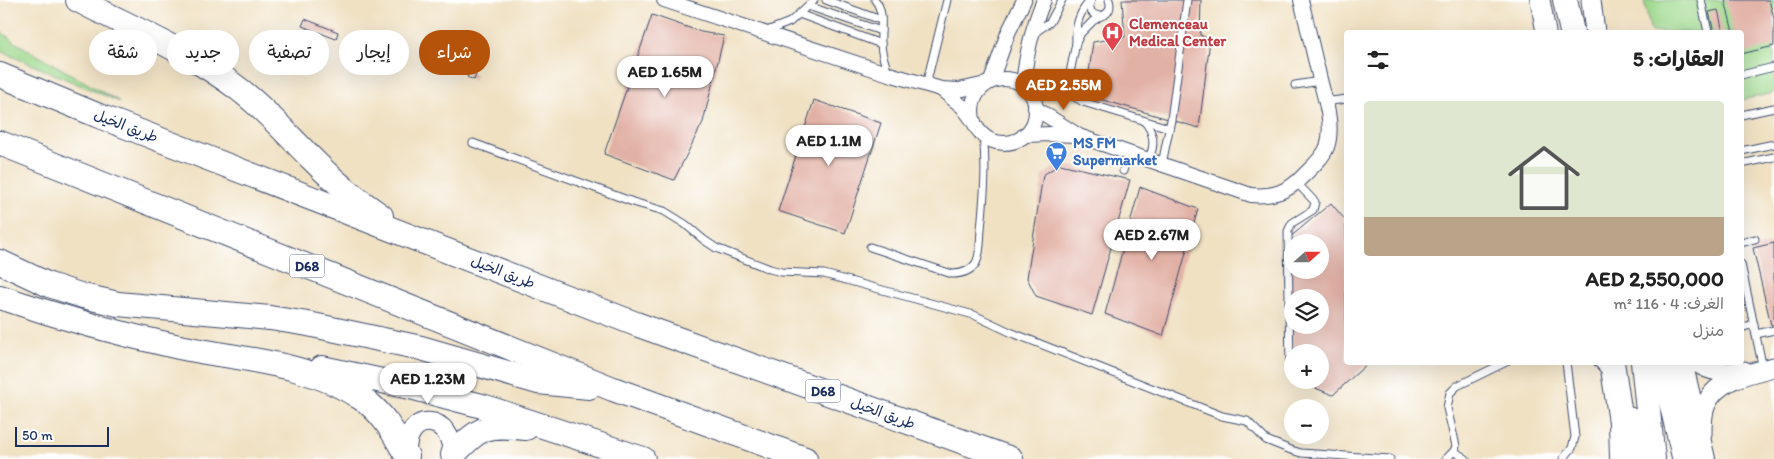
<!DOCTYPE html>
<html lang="ar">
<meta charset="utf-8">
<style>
:root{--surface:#fff;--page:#f2f2f2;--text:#222;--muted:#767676;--line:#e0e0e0;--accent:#b45309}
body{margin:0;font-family:Itim,"Playpen Sans Arabic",sans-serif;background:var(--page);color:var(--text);direction:rtl;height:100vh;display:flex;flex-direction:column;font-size:19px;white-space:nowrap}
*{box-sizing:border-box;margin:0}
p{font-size:16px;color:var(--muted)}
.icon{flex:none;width:28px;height:28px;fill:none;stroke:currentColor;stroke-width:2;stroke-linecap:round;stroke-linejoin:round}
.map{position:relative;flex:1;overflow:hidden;direction:ltr}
.panel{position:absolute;left:1344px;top:30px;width:400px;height:335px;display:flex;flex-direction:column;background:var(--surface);border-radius:5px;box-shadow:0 5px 20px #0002;direction:rtl}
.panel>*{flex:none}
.top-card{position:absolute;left:15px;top:30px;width:475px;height:45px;direction:rtl;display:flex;gap:10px}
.needle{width:32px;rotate:69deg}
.fabs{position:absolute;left:1284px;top:234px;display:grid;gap:10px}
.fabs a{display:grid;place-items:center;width:45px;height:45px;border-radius:50%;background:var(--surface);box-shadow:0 5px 20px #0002;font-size:25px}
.scale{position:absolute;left:15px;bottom:12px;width:94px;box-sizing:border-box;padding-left:5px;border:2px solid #1b2f5e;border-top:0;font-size:14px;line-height:18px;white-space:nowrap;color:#1b2f5e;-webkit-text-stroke:4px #fff;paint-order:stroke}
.price{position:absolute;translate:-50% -42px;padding:0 11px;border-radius:18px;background:#fff;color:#222;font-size:16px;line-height:32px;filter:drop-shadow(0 1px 2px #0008)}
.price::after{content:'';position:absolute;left:50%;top:30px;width:15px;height:11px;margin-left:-8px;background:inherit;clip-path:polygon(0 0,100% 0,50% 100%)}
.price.on{background:var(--accent);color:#fff}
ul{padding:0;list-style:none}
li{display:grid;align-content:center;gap:10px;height:265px;padding:0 20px}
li+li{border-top:1px solid var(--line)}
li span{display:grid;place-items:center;height:155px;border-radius:5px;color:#555}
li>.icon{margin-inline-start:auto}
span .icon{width:90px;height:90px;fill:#fffc;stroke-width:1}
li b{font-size:21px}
h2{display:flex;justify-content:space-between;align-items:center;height:60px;padding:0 20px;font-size:21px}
.tag{padding:0 18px;border-radius:22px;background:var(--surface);box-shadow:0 5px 20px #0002;font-size:18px;line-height:45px}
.tag.on{background:var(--accent);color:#fff}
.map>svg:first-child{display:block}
.garden{fill:#9ed88c;stroke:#5c8475}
.building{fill:#e2b1a5;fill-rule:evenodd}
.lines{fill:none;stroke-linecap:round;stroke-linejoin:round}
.lane-casing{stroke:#3b4a6d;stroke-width:9}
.street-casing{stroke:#3b4a6d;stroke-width:16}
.secondary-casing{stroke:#3b4a6d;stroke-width:21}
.highway-casing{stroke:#3b4a6d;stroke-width:26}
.lane{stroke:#fff;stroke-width:7}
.street{stroke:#fff;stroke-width:14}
.secondary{stroke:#fff;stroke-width:19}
.highway{stroke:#fff;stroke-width:24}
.labels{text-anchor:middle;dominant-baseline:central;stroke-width:4;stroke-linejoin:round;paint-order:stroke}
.shield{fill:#fff;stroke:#5f6d8e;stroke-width:1}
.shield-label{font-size:14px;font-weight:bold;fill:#1b2f5e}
.health-label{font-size:15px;font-weight:bold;fill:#be3a42;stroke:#fff;text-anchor:start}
.street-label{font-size:15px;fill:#1b2f5e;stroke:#fff}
.shop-label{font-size:15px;font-weight:bold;fill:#366cbe;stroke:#fff;text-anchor:start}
</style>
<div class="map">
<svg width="1774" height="459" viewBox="0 0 1774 459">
<rect width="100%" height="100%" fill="#fff"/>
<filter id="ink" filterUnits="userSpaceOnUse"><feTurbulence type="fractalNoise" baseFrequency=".02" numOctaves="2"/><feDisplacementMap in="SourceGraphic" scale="10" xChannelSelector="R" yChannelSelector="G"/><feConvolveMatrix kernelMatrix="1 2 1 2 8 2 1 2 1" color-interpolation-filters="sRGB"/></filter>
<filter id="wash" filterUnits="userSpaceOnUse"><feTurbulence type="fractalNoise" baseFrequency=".0096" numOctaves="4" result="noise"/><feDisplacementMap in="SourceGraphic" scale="20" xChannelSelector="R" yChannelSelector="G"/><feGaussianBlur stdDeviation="1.12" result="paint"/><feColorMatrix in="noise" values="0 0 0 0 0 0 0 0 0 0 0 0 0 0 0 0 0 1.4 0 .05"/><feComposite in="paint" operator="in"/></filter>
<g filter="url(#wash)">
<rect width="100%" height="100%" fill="#f0e1c3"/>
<!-- garden -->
<g class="garden">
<path d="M1644,0H1774V93L1741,100V32H1651Z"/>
<path d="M0,31L16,43L120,102L0,51Z"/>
</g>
<g id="blocks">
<!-- building -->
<g class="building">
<path d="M1122,0H1201L1200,35L1210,40L1199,128L1086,95L1093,42L1125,37Z"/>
<path d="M1725,0H1769L1774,18V46L1741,54V32H1733Z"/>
<path d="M1718,10L1723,32H1714L1709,12Z"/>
<path d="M652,15L701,32L724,36L703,122L674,180L604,154Z"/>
<path d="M305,19L338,32L336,39L302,26Z"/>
<path d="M469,72L476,75L474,80L467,77Z"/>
<path d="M814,100L881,123L845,233L778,211Z"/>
<path d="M1060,164L1130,180L1092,315L1036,296L1027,278L1043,175Z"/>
<path d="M1140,187L1198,209L1163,336L1105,314Z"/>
<path d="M1331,203L1346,221V362H1369L1333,395L1295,380H1320V352H1293L1292,325H1320V298H1291L1289,238ZM1292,242H1320V270H1292Z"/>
<path d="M1774,243V324L1771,325L1753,248Z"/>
</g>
</g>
</g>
<g filter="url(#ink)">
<use href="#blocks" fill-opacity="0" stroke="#3b4a6d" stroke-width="1"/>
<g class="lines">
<defs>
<g id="lane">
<path d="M826,0L881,20"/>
<path d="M875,0C885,12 880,28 881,43C881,54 885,64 889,74"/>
<path d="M1091,0C1083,21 1116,21 1109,0"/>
<path d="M1701,0L1708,32"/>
<path d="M808,6L881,31"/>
<path d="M799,14L881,44"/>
<path d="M1101,16L1093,21L1081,33L1076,43L1069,78L1068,84L1073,96L1083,102L1169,128"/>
<path d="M767,31L790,22L814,0"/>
<path d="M1034,33L1050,22L1062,0"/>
<path d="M1076,43C1075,27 1078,14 1089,2"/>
<path d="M1741,75L1774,67"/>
<path d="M926,85L947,0"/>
<path d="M1295,85L1320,81"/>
<path d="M1325,102L1346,99"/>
<path d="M1741,115L1774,108"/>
<path d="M1144,121C1154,132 1156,146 1148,159"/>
<path d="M473,143L633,202L664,211L685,224L704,240L716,248L770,269L781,272L824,274L974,315L1010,332L1222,416L1247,421L1266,440L1291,450L1301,453L1390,459"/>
<path d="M1741,151L1774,144"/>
<path d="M1162,164L1171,120L1187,0"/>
<path d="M1741,164L1774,157"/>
<path d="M1123,171L1128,152"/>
<path d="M1741,243L1755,239"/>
<path d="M870,247L952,274C962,274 971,271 976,263C981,253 980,240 981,229C984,197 987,167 983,135"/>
<path d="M1741,264L1763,369"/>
<path d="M1741,328L1754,324"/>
<path d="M1756,334L1774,330"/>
<path d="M1597,362L1606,372"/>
<path d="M1290,370L1288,231L1292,223L1313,210L1315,202L1297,183"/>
<path d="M1454,451L1466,459"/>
<path d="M1446,459L1454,451L1456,446L1447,408L1450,393L1457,386L1506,362"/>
<path d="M1563,459L1572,448L1575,437L1566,362"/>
</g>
<g id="street">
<path d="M664,0L889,74L941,89L959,90L986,84"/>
<circle cx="1004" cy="111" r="32"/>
<path d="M991,81L1008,33L1024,0"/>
<path d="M1023,85C1026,56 1032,27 1044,0"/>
<path d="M941,89L963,107L974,122"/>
<path d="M1035,108L1079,136L1251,195C1272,197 1288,192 1303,176C1311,168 1323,158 1327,147C1335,123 1323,95 1318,71C1312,47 1307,24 1301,0"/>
<path d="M1024,135L1051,134L1075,135"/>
</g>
<g id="secondary">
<path d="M1540,0L1546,32"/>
<path d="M1591,0L1595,32"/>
<path d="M1659,362L1682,459"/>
<path d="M1696,362C1712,373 1726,373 1744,371"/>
<path d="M1630,417L1635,459"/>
<path d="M1702,434C1702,425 1702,415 1705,407C1714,380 1749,373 1774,367"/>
<path d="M407,459C401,408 456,412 452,459"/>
</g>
<g id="highway">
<path d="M78,0C132,28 192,53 240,90C266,110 288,135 311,158C332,180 356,199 381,216"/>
<path d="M1565,0L1572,32"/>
<path d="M0,75L99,116L636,324L1011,459"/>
<path d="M0,143L613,389L805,459"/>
<path d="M0,262L49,285L83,296L118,304L270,318L308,324L421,348L538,382L589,387"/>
<path d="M0,297C59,317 119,334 179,347C242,360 310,362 364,400C384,414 395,435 407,456"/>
<path d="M1612,362L1621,422L1622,459"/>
<path d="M1643,362L1653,459"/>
<path d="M1680,362L1703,459"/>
<path d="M322,368L410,387L482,406L643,459"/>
<path d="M453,455C481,426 486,424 526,428"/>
</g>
</defs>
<!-- lane casing -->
<use href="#lane" class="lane-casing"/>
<!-- street casing -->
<use href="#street" class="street-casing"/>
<!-- secondary casing -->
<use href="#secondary" class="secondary-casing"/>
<!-- highway casing -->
<use href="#highway" class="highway-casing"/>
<!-- lane -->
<use href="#lane" class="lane"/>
<!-- street -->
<use href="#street" class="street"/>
<!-- secondary -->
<use href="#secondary" class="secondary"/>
<!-- highway -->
<use href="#highway" class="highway"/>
</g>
</g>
<!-- icons -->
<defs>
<symbol id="hospital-pin" viewBox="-11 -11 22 30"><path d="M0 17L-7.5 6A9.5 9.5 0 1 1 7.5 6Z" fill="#e0444e" stroke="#fff"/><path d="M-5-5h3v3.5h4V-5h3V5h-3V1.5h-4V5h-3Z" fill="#fff"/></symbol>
<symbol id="supermarket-pin" viewBox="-11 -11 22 30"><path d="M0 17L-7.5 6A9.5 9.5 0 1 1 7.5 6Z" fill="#3f7fe0" stroke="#fff"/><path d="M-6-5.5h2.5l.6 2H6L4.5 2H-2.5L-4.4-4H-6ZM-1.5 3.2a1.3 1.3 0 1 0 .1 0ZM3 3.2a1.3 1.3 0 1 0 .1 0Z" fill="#fff"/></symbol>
</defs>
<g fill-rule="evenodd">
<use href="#hospital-pin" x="1100" y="20" width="25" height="34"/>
<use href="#supermarket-pin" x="1044" y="140" width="25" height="34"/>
</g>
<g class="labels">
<!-- shield labels -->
<g class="shield">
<rect x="289.5" y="254.5" width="35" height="23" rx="4"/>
<rect x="805.5" y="379.5" width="35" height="23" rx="4"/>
</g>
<g class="shield-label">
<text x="307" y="266">D68</text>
<text x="823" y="391">D68</text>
</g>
<!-- health labels -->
<g class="health-label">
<text x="1129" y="24">Clemenceau<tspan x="1129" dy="17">Medical Center</tspan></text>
</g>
<!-- street labels -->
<g class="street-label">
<text transform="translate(126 126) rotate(21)">طريق الخيل</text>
<text transform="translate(503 272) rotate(21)">طريق الخيل</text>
<text transform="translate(883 413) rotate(20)">طريق الخيل</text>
</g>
<!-- shop labels -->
<g class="shop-label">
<text x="1073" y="143">MS FM<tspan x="1073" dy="17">Supermarket</tspan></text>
</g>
</g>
</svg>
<div class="fabs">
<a><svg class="needle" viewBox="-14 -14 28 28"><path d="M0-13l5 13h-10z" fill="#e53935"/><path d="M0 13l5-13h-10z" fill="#767676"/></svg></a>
<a><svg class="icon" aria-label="layers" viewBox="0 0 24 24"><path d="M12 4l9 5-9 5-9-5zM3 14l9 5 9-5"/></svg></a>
<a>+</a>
<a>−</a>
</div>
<div class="scale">50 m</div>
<b class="price" style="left:665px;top:98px">AED 1.65M</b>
<b class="price on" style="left:1064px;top:111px">AED 2.55M</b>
<b class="price" style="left:829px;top:167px">AED 1.1M</b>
<b class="price" style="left:1152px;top:261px">AED 2.67M</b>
<b class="price" style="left:428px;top:405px">AED 1.23M</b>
<div class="top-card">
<a class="tag on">شراء</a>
<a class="tag">إيجار</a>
<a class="tag">تصفية</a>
<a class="tag">جديد</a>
<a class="tag">شقة</a>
</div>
<section class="panel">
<h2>العقارات: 5<svg class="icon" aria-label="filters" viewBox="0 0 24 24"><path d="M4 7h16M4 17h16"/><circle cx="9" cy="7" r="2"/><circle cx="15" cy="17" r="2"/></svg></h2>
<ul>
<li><span style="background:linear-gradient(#dfe7d0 75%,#b9a48a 0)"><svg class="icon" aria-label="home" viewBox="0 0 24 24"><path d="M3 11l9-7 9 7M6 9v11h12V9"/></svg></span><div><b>AED 2,550,000</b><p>الغرف: 4 · 116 m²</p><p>منزل</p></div></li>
</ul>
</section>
</div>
